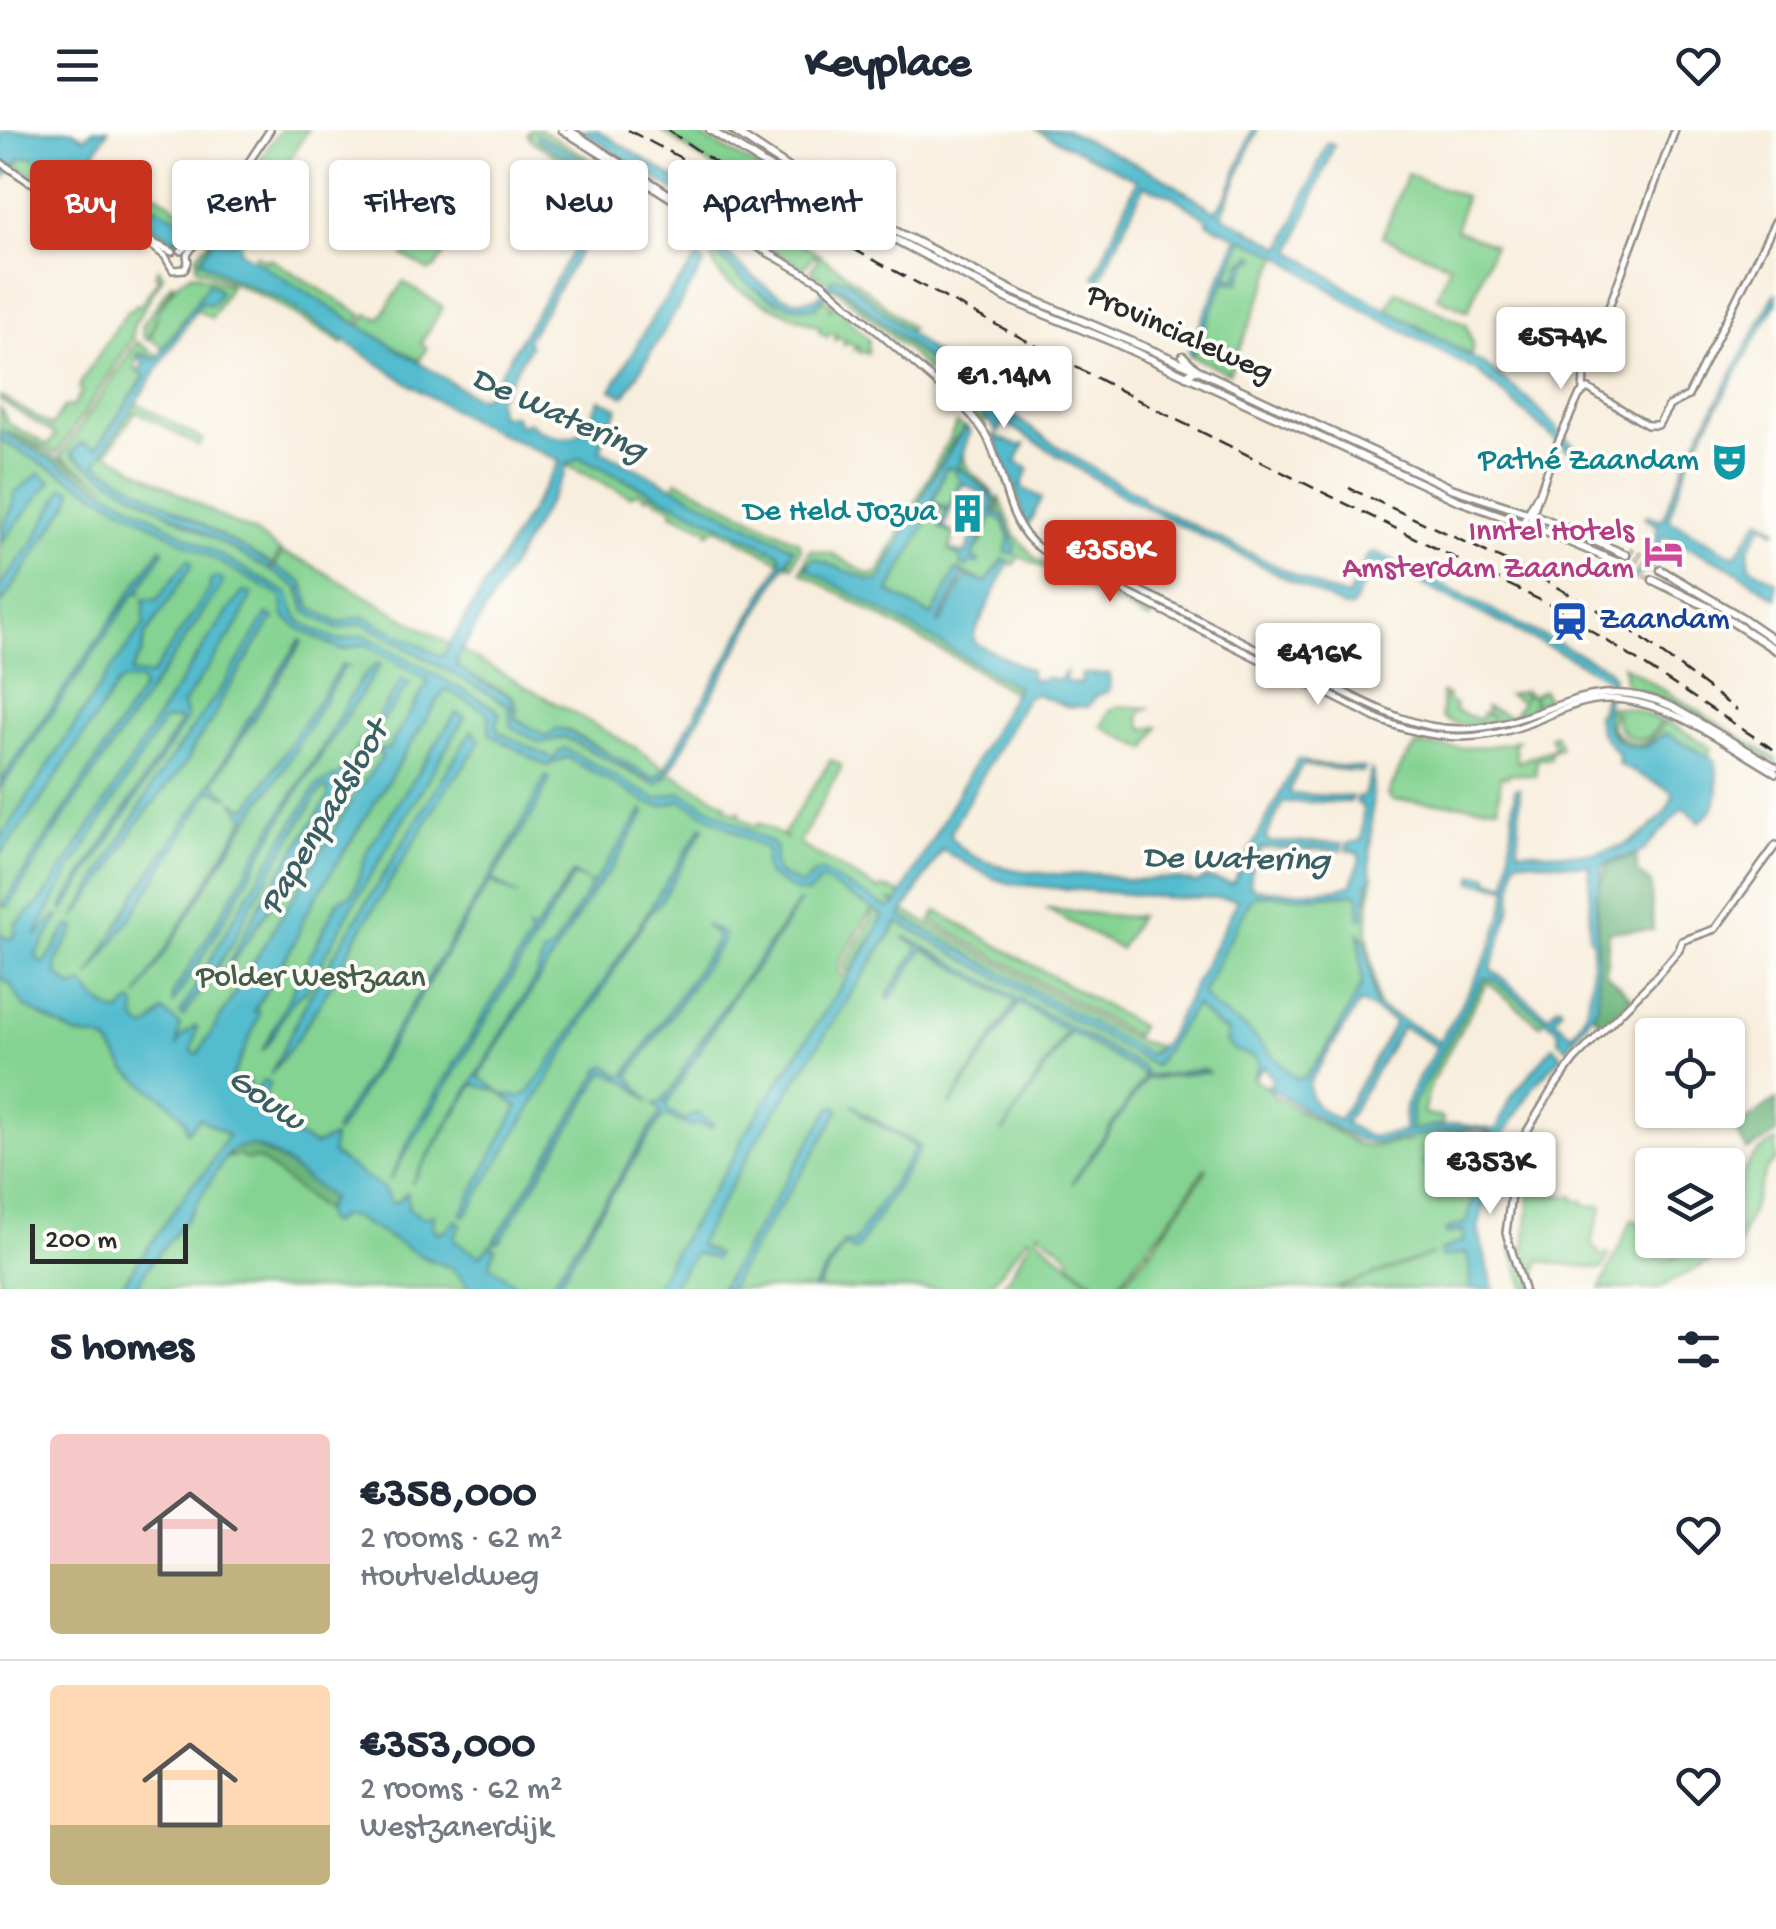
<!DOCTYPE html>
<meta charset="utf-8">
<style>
:root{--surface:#fff;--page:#f2f2f3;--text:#1f2937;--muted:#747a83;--line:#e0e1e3;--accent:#c8321e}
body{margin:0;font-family:"Gochi Hand",sans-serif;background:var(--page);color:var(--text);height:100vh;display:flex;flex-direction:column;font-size:38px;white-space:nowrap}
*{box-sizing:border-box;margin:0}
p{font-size:32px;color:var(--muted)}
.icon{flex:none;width:55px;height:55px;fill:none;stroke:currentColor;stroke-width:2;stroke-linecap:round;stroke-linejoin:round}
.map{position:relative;height:1159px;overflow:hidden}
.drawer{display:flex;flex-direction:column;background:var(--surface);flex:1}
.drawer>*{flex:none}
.hud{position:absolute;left:30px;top:30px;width:1000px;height:90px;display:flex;gap:20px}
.controls{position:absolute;left:1635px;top:888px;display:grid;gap:20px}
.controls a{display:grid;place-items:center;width:110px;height:110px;border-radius:10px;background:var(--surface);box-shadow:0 2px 8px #0004;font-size:50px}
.scale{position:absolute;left:30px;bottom:25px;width:158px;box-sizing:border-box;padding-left:10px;border:5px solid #2b2b2b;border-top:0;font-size:28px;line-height:35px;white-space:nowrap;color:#2b2b2b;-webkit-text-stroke:8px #fdfcf7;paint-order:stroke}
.price{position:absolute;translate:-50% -85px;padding:0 22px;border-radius:10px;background:#fff;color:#222;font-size:32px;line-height:65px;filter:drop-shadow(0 2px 5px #0008)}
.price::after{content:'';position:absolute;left:50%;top:60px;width:30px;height:22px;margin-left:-15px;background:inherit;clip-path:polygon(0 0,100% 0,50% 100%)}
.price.on{background:var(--accent);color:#fff}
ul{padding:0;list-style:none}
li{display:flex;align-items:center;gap:30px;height:250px;padding:0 50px}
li+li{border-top:2px solid var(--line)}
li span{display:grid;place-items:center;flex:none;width:280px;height:200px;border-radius:10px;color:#555}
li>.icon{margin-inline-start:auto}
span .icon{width:120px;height:120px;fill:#fffc;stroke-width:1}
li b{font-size:42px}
h2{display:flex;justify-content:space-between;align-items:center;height:120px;padding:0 50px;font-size:42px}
.chip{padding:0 35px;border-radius:10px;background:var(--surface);box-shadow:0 2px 8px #0004;font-size:35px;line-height:90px}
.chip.on{background:var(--accent);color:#fff}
header{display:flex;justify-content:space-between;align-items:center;height:130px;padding:0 50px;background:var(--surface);font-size:45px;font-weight:700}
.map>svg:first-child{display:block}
.green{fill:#84d392;stroke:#587f5e;stroke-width:2.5;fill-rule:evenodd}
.forest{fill:#6bb57c;stroke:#4b7054;stroke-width:2.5}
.water{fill:#52bcce;stroke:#3e747c;stroke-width:2.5;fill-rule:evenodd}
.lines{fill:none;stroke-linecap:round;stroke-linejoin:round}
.primary-tunnel{stroke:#cfc7b9;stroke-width:6;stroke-dasharray:6 3;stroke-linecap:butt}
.tertiary-casing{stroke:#928c84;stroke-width:10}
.primary-casing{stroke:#928c84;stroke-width:11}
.tertiary{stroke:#fff;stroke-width:5}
.primary{stroke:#fff;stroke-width:6}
.rail{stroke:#2b2b2b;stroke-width:2.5;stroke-dasharray:15 8;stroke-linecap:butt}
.labels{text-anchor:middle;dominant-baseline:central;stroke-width:8;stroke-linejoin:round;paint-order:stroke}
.street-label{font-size:32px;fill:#2b2b2b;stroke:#fdfcf7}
.culture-label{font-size:32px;fill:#0d838f;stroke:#fdfcf7;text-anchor:end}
.hotel-label{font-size:32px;fill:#b23c85;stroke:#fdfcf7;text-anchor:end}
.transit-label{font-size:32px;fill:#164399;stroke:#fdfcf7;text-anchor:start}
.park-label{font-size:32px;fill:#465d4a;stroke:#fdfcf7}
.water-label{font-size:35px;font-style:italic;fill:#395e64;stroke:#fdfcf7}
</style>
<header><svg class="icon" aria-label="menu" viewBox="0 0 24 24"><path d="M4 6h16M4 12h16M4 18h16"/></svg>Keyplace<svg class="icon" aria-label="heart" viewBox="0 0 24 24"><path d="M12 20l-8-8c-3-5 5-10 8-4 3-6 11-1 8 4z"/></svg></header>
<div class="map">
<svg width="1776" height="1159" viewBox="0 0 1776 1159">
<rect width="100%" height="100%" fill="#fdfcf7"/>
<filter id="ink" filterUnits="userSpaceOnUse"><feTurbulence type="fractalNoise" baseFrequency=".01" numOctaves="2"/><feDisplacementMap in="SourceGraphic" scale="20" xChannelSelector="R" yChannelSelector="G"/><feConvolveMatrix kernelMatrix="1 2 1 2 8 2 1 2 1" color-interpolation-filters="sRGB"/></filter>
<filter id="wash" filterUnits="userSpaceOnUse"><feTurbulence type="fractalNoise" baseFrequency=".0048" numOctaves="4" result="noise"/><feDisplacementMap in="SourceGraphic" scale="40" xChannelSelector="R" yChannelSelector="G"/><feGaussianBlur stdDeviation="2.25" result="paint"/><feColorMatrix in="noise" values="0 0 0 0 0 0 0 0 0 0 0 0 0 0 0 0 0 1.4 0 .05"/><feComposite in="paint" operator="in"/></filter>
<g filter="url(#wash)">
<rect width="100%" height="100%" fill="#f8eedd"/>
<!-- green -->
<g class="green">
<path d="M280,0H308L257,81L241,71L251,43Z"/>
<path d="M530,0H541L629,52L625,59L633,64L640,62L634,76L616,63L619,52L537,5L607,51L610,54L606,64L588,51V47L532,11L527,4Z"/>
<path d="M661,0H689L760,38L752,52L721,43Z"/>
<path d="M94,22L194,89L180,111C154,114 111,81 87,69C63,57 37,50 15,34L20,28L33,27L178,109L186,92C156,80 105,52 94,22Z"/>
<path d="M1407,44L1465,67L1456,100L1494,115L1468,181L1437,167L1450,135L1382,107Z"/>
<path d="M235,80L252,89L232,114L213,111L200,130L228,147L282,170L345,212L343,214L267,168L196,137L197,125Z"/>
<path d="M742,84C810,112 857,150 911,198L906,201L846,149L829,153L811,141L818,128L814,125L804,138L736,100Z"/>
<path d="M426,103L440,104L452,111L435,138L429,141L403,125L414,109Z"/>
<path d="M713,103L723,109L721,128C748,154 775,180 815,178L824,169L831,173L830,179L836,175L869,210L868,223L859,222L858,217L854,220L855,216L848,212L844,215L845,211L838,207L835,211L836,206L830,203L827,207L819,202L820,197C796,188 739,164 722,147C712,137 708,116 713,103Z"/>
<path d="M1240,107L1279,124L1229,243L1189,225Z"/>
<path d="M256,124L266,131L269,128L362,185L357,194L253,130Z"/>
<path d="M159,139L163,146L133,196V209L57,324L5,300L107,356L60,327L137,212L158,226L155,230L145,224L137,226L135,239L145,245L97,318L73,326L148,372L297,455L305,481L337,499L363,493L509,575L511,596L541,613L565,607L652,654L665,649L669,642L726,674L725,678L737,684L739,681L741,688L756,697L759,693L788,709L783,704L831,630L842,636L799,714L879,760L884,757L903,764L897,773L889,769L895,776L891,778L875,772L883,790L849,843L844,840L845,834L872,789L871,781L839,834V842L856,855L899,792L1155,936L1194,875L1198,877L1217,896L1228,902L1226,912L1234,920L1256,928L1259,934L1253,948L1270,959L1272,965L1359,1015L1368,1017L1411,1011L1412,1007L1453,1000L1496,1006L1486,1030H1473L1483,1036L1466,1093L1447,1104L1463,1100V1112L1443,1128L1466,1122L1470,1135V1159H1336L1433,1124L1333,1159H1117L1153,1118L1207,1040L1205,1038L1163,1099L1114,1159H1103L1094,1152L1072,1135L1067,1123L1038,1101L1039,1109L1099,1159H1001L1031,1110L1028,1107L987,1159H0V276L8,293L48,315L56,305L0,270V266L52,296L64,277L73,276L82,261L79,259L82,250L128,180L131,181L136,174L140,176L159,148L155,145ZM907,807L1142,937L1148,946L1171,945L1203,939L1207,943C1187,938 1167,951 1147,948L1073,1051L1145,948L1143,944L1070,902L1036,950L1067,900L1019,873L949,976L1016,871L923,819L896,859L887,865L917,820L918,815Z"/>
<path d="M193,143L230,155L212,188L196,180L201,172L210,175L217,157L209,153L163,218L151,209L158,183L148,210L144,208L142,196L172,153L174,155L157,182L179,151Z"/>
<path d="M403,152L443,177L421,213L427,218L419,231L360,196L367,184L380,189Z"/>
<path d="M837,155L985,278L984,296L908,221L834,157Z"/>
<path d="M1396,161L1466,195L1473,214L1472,226L1387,179Z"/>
<path d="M135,272L203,310L199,316L136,281L107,323L232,393L255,402L280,421L273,435L98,337V326Z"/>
<path d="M957,293L965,298L953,311L880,450L872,451L809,432L806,437L1014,553L1016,564C991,550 961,528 940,520L801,442L810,420L833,424L869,445L879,442Z"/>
<path d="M968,299L970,303C948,350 993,343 998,377L992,378L994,377L989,362L961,338L960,351L940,398L954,404L949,420L977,434L972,427L982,412L992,386L1002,390L1015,419L1003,385L994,384L991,380L999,381V366L1015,405L1036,429L1152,487L1149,490L1019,426L1014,435L1003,429L986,453L959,440L955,442L932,486L889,462L924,397L946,337L959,335Z"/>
<path d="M579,328L777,422L781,425V432L717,398L708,403L709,400L672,383L673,379L647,365L645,368L639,362L630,366L566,335Z"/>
<path d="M677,350L799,412L801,419L793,436L787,435L794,418L673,357Z"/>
<path d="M282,423L308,433L451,515L445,525L437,527L363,486L339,493L310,477L303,453L275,436Z"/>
<path d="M462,521L636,618L665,639L659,648L655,649L569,601L563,599L544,607L515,587L517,578L512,566L458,539L456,530Z"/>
<path d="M1623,535L1776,629V634C1730,606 1680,567 1626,560Z"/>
<path d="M1543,560L1547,570L1536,574L1534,570L1533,578C1513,591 1461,603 1442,587V563L1448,566L1446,570L1456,575L1454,580L1479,590L1483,583L1494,588L1487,584L1486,577L1512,587L1522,572L1508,565L1525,561L1524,567L1528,563L1534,568V564Z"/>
<path d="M1119,576L1151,578L1142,581L1139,589L1144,599L1158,597L1147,619L1102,597L1109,581Z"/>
<path d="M1610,577L1633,579L1662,591L1650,607C1635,614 1621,605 1616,590L1617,584L1613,582L1611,596C1620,610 1635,619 1651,610L1666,591L1712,618L1708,626C1701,623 1694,617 1687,614C1644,600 1632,645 1603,585Z"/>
<path d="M1555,604L1561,617L1550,622V629H1537L1535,646L1509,643L1508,647L1501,646L1498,677L1392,670L1388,665L1402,634L1417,615C1452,619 1486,620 1519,610L1514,614L1518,632L1555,618L1550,606Z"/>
<path d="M1373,747L1367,800L1378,877L1374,875L1366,810L1359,806L1362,855L1326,920L1305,947L1296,949L1215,880L1201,864L1250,770L1255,765L1311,767L1354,763L1359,766L1360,787L1368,767L1369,750Z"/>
<path d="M1046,779L1127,787L1139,786L1120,819Z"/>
<path d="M905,781L1135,910L1160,917L1147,925L901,786Z"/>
<path d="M937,781L1140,896L1135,906L931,791Z"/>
<path d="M1484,847L1493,848L1545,890L1540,895L1487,852L1431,953L1423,983L1443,988L1442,995L1411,1001L1412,975Z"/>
<path d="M1776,1011V1031L1767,1038L1738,1117L1657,1159H1600L1632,1089L1637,1091L1664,1133L1668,1131L1655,1110H1702L1672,1126V1130L1713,1110H1728C1728,1088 1739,1040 1755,1025C1760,1019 1770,1015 1776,1011Z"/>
<path d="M1530,1062L1574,1067L1575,1071H1584L1585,1075L1603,1076L1591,1112L1599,1124L1609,1125L1602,1139L1539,1131L1533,1159H1525L1511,1118L1525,1119Z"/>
</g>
<!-- forest -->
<g class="forest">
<path d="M1637,726V742L1651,753L1653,800L1609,801L1606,844L1632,868L1604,895L1593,885L1598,868L1597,762L1609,733Z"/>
<path d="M1776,970V1004L1747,1021L1735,999Z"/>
<path d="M251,1015C279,1028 311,1046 331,1069L325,1082L259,1029L247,1030L237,1025L227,1028L233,1019Z"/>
</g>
<!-- water -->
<g class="water">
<path d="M9,0H73L85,8L93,0H108L93,25L145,73L186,91L187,96L178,109H174L33,27L20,28L0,53V3Z"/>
<path d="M580,0H597L709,70L742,84L729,112L728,124C746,141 789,185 818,166C824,162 829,153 833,148L846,149C938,229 1033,310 1142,366V370L1327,461L1348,467L1368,425L1376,422L1607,538L1613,546L1610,558L1607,557L1609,550L1569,527L1379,433L1373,435L1352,477H1344L1124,367L1004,292L998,303L983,285L985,278L842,158L834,156L815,178C775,180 744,154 719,125L730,95L727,88L687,69Z"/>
<path d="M1036,0H1066L1161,46L1215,81L1227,66L1252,0H1257L1222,85L1283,118L1326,15L1328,12L1334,15L1292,121L1349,159L1485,235L1528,269L1583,326L1579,330L1478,242L1351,173L1278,125L1243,108L1226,148H1238L1241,132L1247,131L1253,124L1257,128L1248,132L1239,153L1224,152L1193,224L1188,222L1238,107L1207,93L1208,89L1174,67L1144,55L1100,150L1094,147L1137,50Z"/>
<path d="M537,5L595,35L620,55L527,210L530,216L500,265L496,266L500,286L514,285L520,296L528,292C544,305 575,320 590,290C593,284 595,276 600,269L618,278L601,311L603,313L600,320L794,418L671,639L666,636L669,631L781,432V426L777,422L580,328L566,335L564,345L458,527L456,536L490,557L512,566L516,589L547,607L556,599H563L655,649L665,639L669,642L658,655L565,607L541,613L511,596L509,575L363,493L337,499L305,481L300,459L272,441L275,436L303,453L310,477L338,493L363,486L442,527L560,331L474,292L420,261L282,170L228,147L200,130L213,110L232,114L252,89L253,95L240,113V121L473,266L483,267L499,251L498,247L610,58L607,51L537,10Z"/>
<path d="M699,126L704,134L625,266L611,260L657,180Z"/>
<path d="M209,153L220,161L213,174L201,172L96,334L272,435L269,440L94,340L71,323L81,313L97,318L145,246L139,242L145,232L139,230V223L156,230Z"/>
<path d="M1776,162V173L1692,323L1668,389L1735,426L1760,389L1776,398V401L1763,394L1748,420L1750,436L1776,452V468L1730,437L1664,406L1656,419L1655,429L1635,450L1631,448L1652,426L1658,396L1645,388L1647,385L1662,390L1690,322Z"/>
<path d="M965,297L969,302L959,335L953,339L946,337L932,372L949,379L960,351L955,342L961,338L994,367V377L991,381L1003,385L1015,414L1014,424L1005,422L1010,407L1002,391L992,386L972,427L979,431L977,434L971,432L967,437L960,435L962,429L949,420L965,424L975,400L972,396L980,390V380L983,382L989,368L965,354L959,359L944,397L954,404L940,398L947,381L931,374L924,397L889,462L932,486L955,442L959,440L964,444L938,492L940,494L967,446L986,453L1004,429L1009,432L974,504L975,513L1030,540V549L1044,550L1047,547L1058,551L1066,542L1065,552L1081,554L1082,544H1110L1109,561L1096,566L1088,577L1067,576L1036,564L1026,568L953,698L950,706C977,744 1054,746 1096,744C1109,744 1122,750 1135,750C1157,749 1174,746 1196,753L1206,748L1233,753L1298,629L1312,634L1365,638L1362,642L1302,635L1289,660L1291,664L1352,667L1350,672H1283L1265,709L1271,712L1342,713V720L1261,718L1252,737L1250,756C1272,764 1331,763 1352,754L1360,728L1357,722L1347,720V714L1362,710L1363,677L1356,672L1357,667L1364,666L1371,640L1373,643L1370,738L1373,747L1369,750L1364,788H1360L1359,766L1354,763L1311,767L1256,765L1250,770L1202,864L1217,880L1247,899L1296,949L1305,947L1326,920L1362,855L1360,804L1366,810L1375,875L1440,911C1469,860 1500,815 1508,757L1472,752L1474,745L1489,746V751L1508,753L1515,659H1520L1518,720C1569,723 1613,734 1653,695C1663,686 1672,675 1673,662L1618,634L1619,626L1600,602L1596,584L1600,583L1605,561H1610C1601,591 1607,619 1646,617L1665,603L1715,630C1719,655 1723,676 1699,692L1684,677L1642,722L1611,731L1603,736L1596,766L1598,876L1567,918L1558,910L1559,902L1553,896L1493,849L1484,848L1412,975L1411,1000L1457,994L1496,1000L1512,966L1553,916L1562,926L1535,954L1500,1011C1478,982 1405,1014 1372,1013C1351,1013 1285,966 1262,954L1270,956L1272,950L1264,936L1253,949L1259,934L1256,928L1234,920L1226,912L1228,901L1217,896L1195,875L1155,936L898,792L757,1010L701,1109L699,1116L716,1124L715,1129L695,1123L670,1159H654L669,1130L739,1019L741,1010L873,808L883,785L824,751H820L808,764L796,762L768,745L765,734L767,720L680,670L663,676L650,674L566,627L547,636L493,606L489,601V583L445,559L305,785L295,812L254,881H259L258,889L232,948L238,954L241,948L247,949L250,953L246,963L253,965L264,950L270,952L259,979L271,989H276L279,997L315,1015L333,1007L332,1024L384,1059L391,1073L397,1072L407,1063L409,1079L424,1088L434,1084L433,1097L438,1103L446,1100L456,1090L461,1094L455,1104V1111L480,1126L490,1115L495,1119L490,1135L521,1159H471L452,1138L425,1128L353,1087L341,1086L331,1094L325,1089V1078L331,1069C323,1060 315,1056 306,1049C285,1034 256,1002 229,1022L187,1089L152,1131L135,1159H119L193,1053L205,1043L228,1005L199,988L187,1002L185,990L171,974L127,941L108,913L98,908L76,905L24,876L10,854L0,847V805L10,809L15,805V795L40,772C112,670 169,558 243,462L252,464L239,493L183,574L187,589L62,783L63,775L181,592L179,589L164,590L70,741L35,807L57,785L59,787L36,825L39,832L45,833L68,796H74L75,799L57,830V844L74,858L82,853C95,867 100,877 120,883L131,872L136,875L135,888L143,898L149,897L163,881L180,895L177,917L180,909L195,896L197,897L192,922L198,924L356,663L382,627L377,620L388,619L429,551L364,514L341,520L300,499L284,486L282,467L0,310V301L289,464C295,498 310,496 338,511L364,505L495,578L499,584L496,597L499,602L553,629L562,619H566L656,669L681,662L773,714L776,720C771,749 779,742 802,756L815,743L822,742L888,778L895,776L1017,557L806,438L814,428L872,451L880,450L934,344ZM942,720L993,748L1012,754L1174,768C1197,768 1215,766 1238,770L1166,910L1153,923L1147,924L901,786ZM1519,729L1590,736L1589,807L1593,812C1590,845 1596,877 1572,904L1554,890L1562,878L1558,875L1548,886L1491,839L1511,777L1515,733ZM1360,872L1393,891L1394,895L1339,990C1323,982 1307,973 1309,953ZM1402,897L1437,917C1422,944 1399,971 1405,1002L1369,1007L1345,993Z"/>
<path d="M993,305L1018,316L1025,314L1016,332L1029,339L1021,357L1042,368L1028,395L1023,389L1021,376Z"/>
<path d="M39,343L51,351L0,414C0,389 16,383 14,364Z"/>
<path d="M64,357L73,360L69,373L0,476V456L33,413Z"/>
<path d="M161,418L164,420L139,460L141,463H135L0,659V652Z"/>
<path d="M188,429L192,432L191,437L145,506L141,524L130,543L151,546L210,458V451L218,447L223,451L221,456L63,689L8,777L3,775L143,558L141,551L124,550L118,554L35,679L0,725V710L107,545L144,495V469L157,470Z"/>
<path d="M267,484L275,490L269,494L221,571L212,591L195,614L187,632L138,692L112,738L74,789L158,646L223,556Z"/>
<path d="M300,510L302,512L213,653L230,668L211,660L132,786L89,847L135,766L210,655L249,588Z"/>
<path d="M378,533L380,535L298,661L201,830L173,873L172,865C223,785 267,701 319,623C336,597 353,550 378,533Z"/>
<path d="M342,534L348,537L343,538L282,642L248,690L137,867L246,687L233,671L243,677H249Z"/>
<path d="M403,549L410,553L373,604L371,612L374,617L364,619L357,638L303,728L217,855L261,773L328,668V658H323L314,670L250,777L232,814L183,887L180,884L239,779L317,655L339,645Z"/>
<path d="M456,583L465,587L354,773L306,861C285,870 279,905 262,921L338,771C342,768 348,768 352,764C356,760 364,729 368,719Z"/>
<path d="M472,600L480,610C476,620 458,646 450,653L354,811L335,849L296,911L270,945L310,865Z"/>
<path d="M546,646L550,648L534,682L492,749L518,766L490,752L337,1003L334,1001L516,704Z"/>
<path d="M643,680L645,683L611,739L592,763L479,947L500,962L474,954L411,1054L536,847L544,824L552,820L590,758L589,752L593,754Z"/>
<path d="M702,696L704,698L660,773L649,783L471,1077L465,1086L461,1084L518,977L502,964L519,967L529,962L565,912Z"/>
<path d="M573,743L586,750L574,746L561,766L389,1051L412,1004L531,806L528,800L534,802Z"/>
<path d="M798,772H800L760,834L739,857L666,975L667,980L685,990L697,983L713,994L711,997L697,994L689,996L667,986L661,989L598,1085L555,1159H548L661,982L654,974L662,972L673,957C708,891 758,835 798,772Z"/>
<path d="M705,795L724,804L722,812L629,946L650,972L628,953L607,942L603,944L500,1111L493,1113L601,939L606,935L621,946L626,944L717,810L715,804Z"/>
<path d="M907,807L1142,937L1148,946C1169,949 1189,935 1209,942L1146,948L1072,1054L1144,948L1143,944L1070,902L1002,1003L1067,902L1019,873L949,977L1016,872L923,819L889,870L887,865L917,820L918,816L904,808Z"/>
<path d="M852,973L860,981L921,1017L859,1117L856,1121L844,1116L816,1159H813L844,1112L854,1113L916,1017L864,986Z"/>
<path d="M836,976L839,980C807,1042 762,1097 729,1159H720L831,977Z"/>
<path d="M1494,1014L1499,1015L1478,1099L1494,1159H1470V1135L1466,1123L1442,1128L1440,1121L1464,1111L1463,1101L1446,1104V1100L1466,1093L1483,1036L1444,1033L1434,1037L1422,1033L1436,1035L1445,1029L1486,1030Z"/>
</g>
</g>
<g filter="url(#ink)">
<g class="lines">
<!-- primary-tunnel -->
<g class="primary-tunnel">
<path d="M1629,419L1661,435"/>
<path d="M1626,425L1661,440"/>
<path d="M1619,433L1653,450"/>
</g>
<defs>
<g id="tertiary">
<path d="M562,0L699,86"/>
<path d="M570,0L711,91L822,153L964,277C977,291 987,303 993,321C1004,349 1009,389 1031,411C1048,428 1071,432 1093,439C1107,444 1121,452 1134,458C1198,488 1261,522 1325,553C1367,573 1412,600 1461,599C1543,598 1587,537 1673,577L1776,637"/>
<path d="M0,32L28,51L84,74L106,89"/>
<path d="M73,73L172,122"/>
<path d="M148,113L165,126L173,140L185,139L188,132L187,125L270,0"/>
<path d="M181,121L197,106"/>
<path d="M1589,259L1647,295H1658L1669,276L1688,266L1776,90"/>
<path d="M1583,260L1584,244L1675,0"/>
<path d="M1522,394L1537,366"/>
<path d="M1529,394L1555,319L1579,266L1586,259"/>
<path d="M1082,440L1378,589C1432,611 1481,614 1535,591C1558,581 1583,569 1608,569C1668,569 1726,614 1776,643"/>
<path d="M1524,1159L1506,1103L1517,1018L1550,963L1574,930L1653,850L1679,820L1682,811L1715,799L1776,715"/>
</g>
<g id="primary">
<path d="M710,0L826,73L1012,171L1113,212L1457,370L1536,398L1619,433"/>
<path d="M732,0L846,76L1015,162L1196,239L1451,358L1545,389L1626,425"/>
<path d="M1183,226L1196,239L1186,246"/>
<path d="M1661,440L1741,487L1776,511"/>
<path d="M1653,450L1712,479L1776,520"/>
</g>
</defs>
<!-- tertiary casing -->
<use href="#tertiary" class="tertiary-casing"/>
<!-- primary casing -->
<use href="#primary" class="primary-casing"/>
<!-- tertiary -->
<use href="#tertiary" class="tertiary"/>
<!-- primary -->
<use href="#primary" class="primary"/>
<!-- rail -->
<g class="rail">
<path d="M628,0L1167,285L1558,479L1776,621"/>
<path d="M668,0L722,37"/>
<path d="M1349,358L1531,443L1618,491"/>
<path d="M1624,495L1737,580"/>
</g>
</g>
</g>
<!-- icons -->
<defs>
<symbol id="theatre-bare" viewBox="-9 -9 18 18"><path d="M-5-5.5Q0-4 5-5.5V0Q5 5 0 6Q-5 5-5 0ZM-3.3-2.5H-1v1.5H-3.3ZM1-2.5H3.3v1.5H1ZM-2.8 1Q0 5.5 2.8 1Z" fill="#0f9aa8" stroke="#fdfcf7" stroke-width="2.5" paint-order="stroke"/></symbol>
<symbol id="building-bare" viewBox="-9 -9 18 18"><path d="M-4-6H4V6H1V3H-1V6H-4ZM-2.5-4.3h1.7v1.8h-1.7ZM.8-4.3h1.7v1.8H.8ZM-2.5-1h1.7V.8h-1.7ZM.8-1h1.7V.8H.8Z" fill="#0f9aa8" stroke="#fdfcf7" stroke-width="2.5" paint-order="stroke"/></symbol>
<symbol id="hotel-bare" viewBox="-9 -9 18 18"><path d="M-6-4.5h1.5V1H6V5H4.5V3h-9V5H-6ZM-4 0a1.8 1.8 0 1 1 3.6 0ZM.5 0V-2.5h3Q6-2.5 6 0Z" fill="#d1479c" stroke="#fdfcf7" stroke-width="2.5" paint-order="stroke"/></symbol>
<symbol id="station-bare" viewBox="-9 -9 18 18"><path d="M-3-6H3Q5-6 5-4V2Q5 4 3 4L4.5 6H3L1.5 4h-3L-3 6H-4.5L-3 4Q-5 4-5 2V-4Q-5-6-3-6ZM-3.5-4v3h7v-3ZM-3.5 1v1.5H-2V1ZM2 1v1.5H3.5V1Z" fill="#1a4fb4" stroke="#fdfcf7" stroke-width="2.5" paint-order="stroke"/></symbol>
</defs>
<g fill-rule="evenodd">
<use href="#theatre-bare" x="1702" y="304" width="55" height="55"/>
<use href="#building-bare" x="940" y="356" width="55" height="55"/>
<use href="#hotel-bare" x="1636" y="394" width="55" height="55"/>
<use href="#station-bare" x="1542" y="464" width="55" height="55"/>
</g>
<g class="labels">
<!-- street labels -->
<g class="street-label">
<text transform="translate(1179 205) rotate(24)">Provincialeweg</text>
</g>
<!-- culture labels -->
<g class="culture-label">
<text x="1699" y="332">Pathé Zaandam</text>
<text x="937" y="383">De Held Jozua</text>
</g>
<!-- hotel labels -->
<g class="hotel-label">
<text x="1634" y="403">Inntel Hotels<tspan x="1634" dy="37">Amsterdam Zaandam</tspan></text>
</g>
<!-- transit labels -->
<g class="transit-label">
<text x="1599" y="491">Zaandam</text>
</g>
<!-- park labels -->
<g class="park-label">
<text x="311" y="849">Polder Westzaan</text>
</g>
<!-- water labels -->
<g class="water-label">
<text transform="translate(558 286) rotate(24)">De Watering</text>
<text transform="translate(326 689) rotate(-59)">Papenpadsloot</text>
<text transform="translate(1236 731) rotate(1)">De Watering</text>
<text transform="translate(265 971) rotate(35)">Gouw</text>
</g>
</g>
</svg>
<div class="controls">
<a><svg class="icon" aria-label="locate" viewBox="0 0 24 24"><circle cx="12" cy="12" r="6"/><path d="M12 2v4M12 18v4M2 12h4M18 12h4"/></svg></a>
<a><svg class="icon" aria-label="layers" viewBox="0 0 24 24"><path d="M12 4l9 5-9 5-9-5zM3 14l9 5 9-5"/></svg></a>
</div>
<div class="scale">200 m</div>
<b class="price" style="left:1561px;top:262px">€574K</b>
<b class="price" style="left:1004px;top:301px">€1.14M</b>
<b class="price on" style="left:1110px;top:475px">€358K</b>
<b class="price" style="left:1318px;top:578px">€416K</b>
<b class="price" style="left:1490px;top:1087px">€353K</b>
<div class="hud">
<a class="chip on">Buy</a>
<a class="chip">Rent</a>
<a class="chip">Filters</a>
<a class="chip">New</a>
<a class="chip">Apartment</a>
</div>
</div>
<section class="drawer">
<h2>5 homes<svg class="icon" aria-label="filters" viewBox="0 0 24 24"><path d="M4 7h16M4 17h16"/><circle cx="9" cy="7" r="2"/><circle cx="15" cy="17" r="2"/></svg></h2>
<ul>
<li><span style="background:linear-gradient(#f6c9c9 65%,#c2b280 0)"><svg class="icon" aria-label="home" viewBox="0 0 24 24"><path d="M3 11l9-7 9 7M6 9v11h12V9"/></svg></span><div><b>€358,000</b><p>2 rooms · 62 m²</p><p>Houtveldweg</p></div><svg class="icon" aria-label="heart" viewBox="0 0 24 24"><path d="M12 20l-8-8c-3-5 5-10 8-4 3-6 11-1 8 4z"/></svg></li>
<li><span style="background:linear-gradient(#ffd9b3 70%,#c2b280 0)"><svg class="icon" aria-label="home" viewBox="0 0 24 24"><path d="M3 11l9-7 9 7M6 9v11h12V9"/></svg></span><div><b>€353,000</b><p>2 rooms · 62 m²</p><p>Westzanerdijk</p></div><svg class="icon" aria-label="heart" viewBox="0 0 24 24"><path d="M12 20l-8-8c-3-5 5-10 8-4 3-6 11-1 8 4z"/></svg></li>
</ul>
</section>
